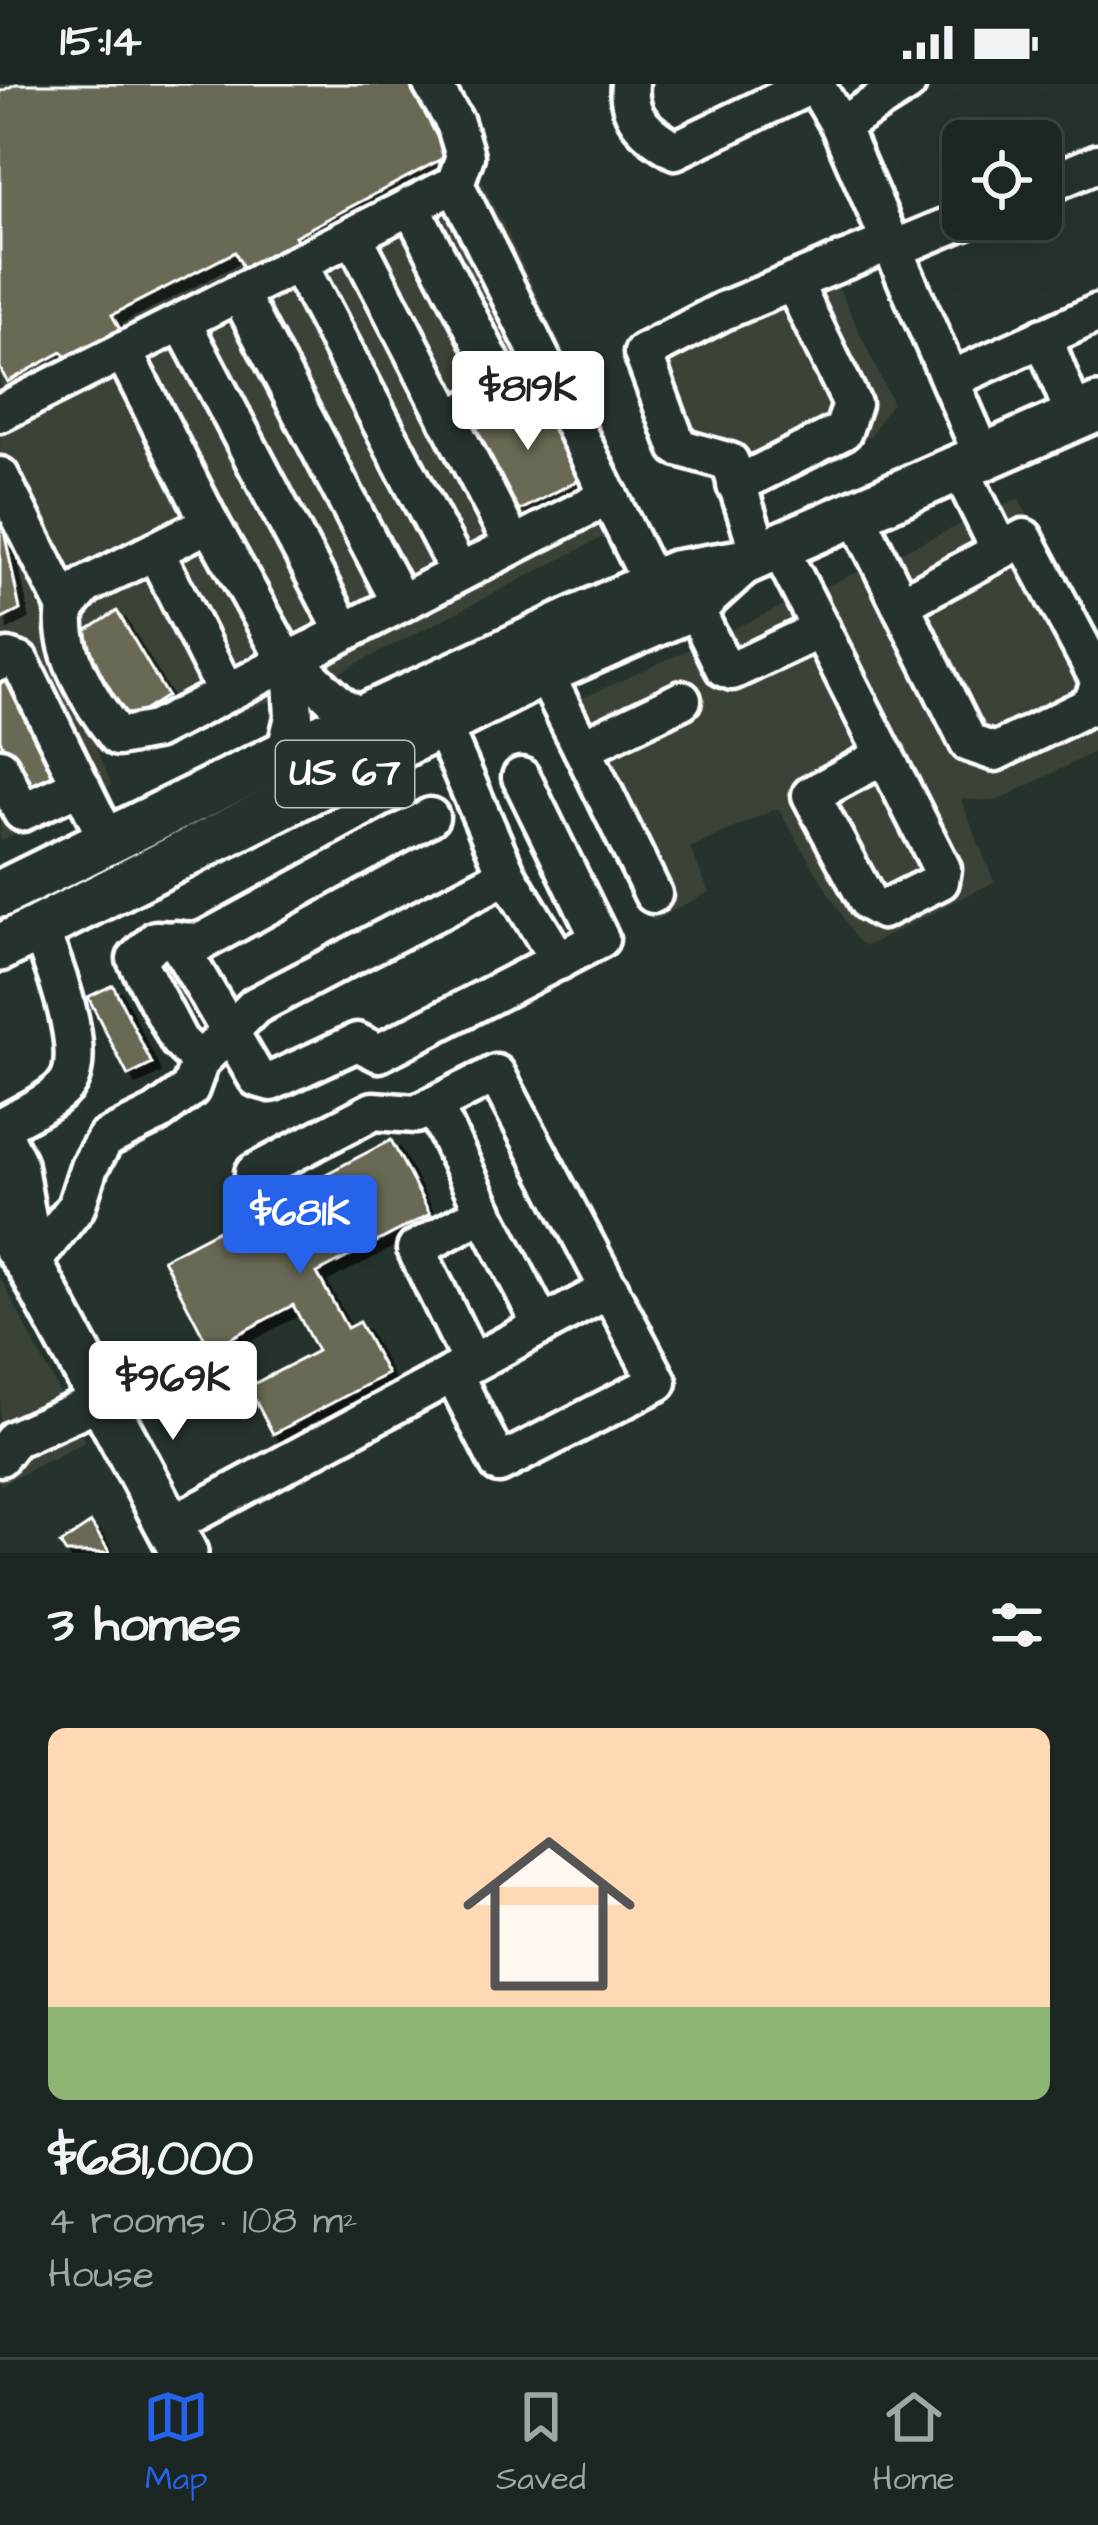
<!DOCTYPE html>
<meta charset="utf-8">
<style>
:root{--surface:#1c2622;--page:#252e2a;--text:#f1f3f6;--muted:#a0a5a5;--line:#3a4340;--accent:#2563eb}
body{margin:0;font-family:"Architects Daughter",sans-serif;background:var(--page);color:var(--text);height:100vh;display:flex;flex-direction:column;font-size:45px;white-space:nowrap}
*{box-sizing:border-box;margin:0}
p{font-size:39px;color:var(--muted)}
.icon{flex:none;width:66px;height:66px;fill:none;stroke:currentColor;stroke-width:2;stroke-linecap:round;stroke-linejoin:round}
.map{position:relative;height:1469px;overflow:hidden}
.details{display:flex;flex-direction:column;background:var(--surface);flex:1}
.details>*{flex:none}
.fabs{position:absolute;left:942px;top:36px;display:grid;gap:24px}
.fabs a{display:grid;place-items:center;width:120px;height:120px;border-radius:18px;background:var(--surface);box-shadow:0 12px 48px #0002,0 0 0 3px var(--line);font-size:60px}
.price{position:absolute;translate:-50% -102px;padding:0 27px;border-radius:12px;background:#fff;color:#222;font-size:39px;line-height:78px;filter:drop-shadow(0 3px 6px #0008)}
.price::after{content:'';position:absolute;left:50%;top:72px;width:36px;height:27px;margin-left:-18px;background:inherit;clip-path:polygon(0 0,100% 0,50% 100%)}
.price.selected{background:var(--accent);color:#fff}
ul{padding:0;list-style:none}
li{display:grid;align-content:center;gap:24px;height:636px;padding:0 48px}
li+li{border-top:3px solid var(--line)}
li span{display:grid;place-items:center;height:372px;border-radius:18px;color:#555}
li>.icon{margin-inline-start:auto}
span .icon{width:216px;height:216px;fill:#fffc;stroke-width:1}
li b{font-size:51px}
h2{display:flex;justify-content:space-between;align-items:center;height:144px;padding:0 48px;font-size:51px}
.status{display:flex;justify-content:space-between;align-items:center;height:84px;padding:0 60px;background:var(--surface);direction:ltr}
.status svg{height:33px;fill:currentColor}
.menu{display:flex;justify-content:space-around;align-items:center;height:168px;border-top:3px solid var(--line);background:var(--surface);font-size:33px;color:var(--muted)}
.menu a{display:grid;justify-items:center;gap:6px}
.menu .selected{color:var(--accent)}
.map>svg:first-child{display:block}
.built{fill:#3b4339}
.building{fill:#6b6955;stroke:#fff;stroke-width:3;filter:url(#shadow)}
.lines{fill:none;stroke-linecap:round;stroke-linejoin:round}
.minor-casing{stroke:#fff;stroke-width:45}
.major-casing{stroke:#fff;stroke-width:54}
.minor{stroke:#26332d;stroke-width:36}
.major{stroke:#26332d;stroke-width:45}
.labels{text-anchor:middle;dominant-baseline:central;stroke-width:9;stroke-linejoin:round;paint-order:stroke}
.shield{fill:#26332d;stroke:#bec2c0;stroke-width:3}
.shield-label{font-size:39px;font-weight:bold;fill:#fff}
</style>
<div class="status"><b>15:14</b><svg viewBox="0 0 49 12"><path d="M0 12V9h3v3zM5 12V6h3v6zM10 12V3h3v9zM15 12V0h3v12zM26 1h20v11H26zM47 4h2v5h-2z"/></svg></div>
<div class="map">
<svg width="1098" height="1469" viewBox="0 0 1098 1469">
<defs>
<filter id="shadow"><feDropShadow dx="8" dy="8" stdDeviation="0" flood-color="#0009"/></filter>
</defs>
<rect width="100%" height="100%" fill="#26332d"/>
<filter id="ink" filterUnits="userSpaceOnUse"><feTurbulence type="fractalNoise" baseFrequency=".00833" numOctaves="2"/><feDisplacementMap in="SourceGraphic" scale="24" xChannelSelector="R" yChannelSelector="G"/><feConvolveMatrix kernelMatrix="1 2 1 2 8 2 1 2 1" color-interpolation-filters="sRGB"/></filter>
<g filter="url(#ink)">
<!-- built -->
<g class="built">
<path d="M0,0H435L644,432L335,591L127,674L96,664L112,701L0,757V350L11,344L0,319Z"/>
<path d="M823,170L892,318L870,352L734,410L675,379L644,253Z"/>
<path d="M1019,414L1098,582V666L997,717L961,715L994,798L867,862L856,855L778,724L690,764L709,808L653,837L546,631Z"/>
<path d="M0,1193L85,1358L0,1401Z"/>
</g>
<!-- building -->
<g class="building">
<path d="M16,0H410L447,72L295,152L298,157L245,187L235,168L112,231L122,249L69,277L62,268L7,298L0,284V8Z"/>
<path d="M537,310L582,394L519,427L474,344Z"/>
<path d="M0,427L20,526L0,536Z"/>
<path d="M117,527L167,612L129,636L78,552Z"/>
<path d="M15,588L73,689L32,713L0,656V597Z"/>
<path d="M113,901L152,980L128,992L88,913Z"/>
<path d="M391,1056L430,1130L317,1189L347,1244L359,1238L387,1290L273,1350L248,1303L317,1267L293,1221L210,1265L163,1175Z"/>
<path d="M91,1439L110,1469H66L60,1460Z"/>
</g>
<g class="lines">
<defs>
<g id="minor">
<path d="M432,0L455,39L465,72L455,100"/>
<path d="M630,0C626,34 649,51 675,66L813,0"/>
<path d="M815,0L840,42L984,375"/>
<path d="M840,42L907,0"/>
<path d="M1041,103L1098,79"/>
<path d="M411,122L505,305"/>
<path d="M353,151L513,461"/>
<path d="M894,165L966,135"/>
<path d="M298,179L459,488"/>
<path d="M239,209L400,518"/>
<path d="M182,238L344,547"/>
<path d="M1043,253L1075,333"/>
<path d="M123,267L210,439L286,576"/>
<path d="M950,296L1098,229"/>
<path d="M0,329L455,100L652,500"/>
<path d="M448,336L526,293"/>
<path d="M960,385L1000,466"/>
<path d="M0,392L66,524C58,567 92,620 118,653L155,646L609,412"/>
<path d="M736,401L843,347L852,320L793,198"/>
<path d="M856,430L969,659L995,668L1091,621L1098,604"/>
<path d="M779,463L942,785L940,797L882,826L868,818L811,711L885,671"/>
<path d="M155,467L225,607"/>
<path d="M760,471L730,378L678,363L643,269L723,227L890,158"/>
<path d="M901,520L1024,454L1098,594"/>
<path d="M694,522L724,584L732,587L821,545"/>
<path d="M66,524L85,502L210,439"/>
<path d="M0,578L8,574L20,578L108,757"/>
<path d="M544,588L582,664"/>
<path d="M441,639L507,791L559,877"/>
<path d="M285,670L294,633L291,574L340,621L362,634"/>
<path d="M0,683L22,728L81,701"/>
<path d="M653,810L582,664L682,616"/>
<path d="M176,856L257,994L271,998L357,958L379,969L600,855L521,693"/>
<path d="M200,977L179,957L136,875L156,856L201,858L430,733"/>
<path d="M434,1021L484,1128L416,1165L472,1279"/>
<path d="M0,1043C20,1031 50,1019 65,1002C91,973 52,876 39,844"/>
<path d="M254,1089L373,1027L416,1030L496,990L658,1298L499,1380L453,1289"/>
<path d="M484,1128L542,1242"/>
<path d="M30,1181L76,1123L89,1083L105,1055L156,1030L190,1005L200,977L255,922L507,791"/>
<path d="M0,1373L14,1355L103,1315"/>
<path d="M170,1442L610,1205"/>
</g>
<g id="major">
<path d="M0,810L285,670L675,490L741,479L1098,323"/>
<path d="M0,864L544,588L694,522L741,479"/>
<path d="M0,1053L13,1080L29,1172"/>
<path d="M0,1139L30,1181L184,1469"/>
</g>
</defs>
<!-- minor casing -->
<use href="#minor" class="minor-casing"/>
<!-- major casing -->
<use href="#major" class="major-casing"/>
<!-- minor -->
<use href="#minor" class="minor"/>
<!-- major -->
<use href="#major" class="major"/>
</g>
</g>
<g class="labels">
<!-- shield labels -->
<rect class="shield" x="276" y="657" width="138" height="66" rx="9"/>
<g class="shield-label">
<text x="345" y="690">US 67</text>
</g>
</g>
</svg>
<div class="fabs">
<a><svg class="icon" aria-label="locate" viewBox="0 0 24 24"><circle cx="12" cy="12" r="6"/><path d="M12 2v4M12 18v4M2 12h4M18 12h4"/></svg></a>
</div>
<b class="price" style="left:528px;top:369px">$819K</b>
<b class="price selected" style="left:300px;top:1193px">$681K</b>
<b class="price" style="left:173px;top:1359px">$969K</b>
</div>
<section class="details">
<h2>3 homes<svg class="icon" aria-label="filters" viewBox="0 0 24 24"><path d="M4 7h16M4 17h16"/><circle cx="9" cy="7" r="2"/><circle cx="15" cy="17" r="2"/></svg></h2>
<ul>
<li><span style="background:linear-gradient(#ffd9b3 75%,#8fb573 0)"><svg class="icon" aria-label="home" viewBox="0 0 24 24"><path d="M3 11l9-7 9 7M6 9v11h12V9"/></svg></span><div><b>$681,000</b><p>4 rooms · 108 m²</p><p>House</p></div></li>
</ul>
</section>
<nav class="menu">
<a class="selected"><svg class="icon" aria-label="map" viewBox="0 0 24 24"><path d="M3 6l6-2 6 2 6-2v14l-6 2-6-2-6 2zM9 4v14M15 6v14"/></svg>Map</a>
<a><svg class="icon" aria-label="saved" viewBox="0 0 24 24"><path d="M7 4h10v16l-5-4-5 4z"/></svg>Saved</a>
<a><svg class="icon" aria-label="home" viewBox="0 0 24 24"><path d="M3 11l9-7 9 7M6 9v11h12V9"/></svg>Home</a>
</nav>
